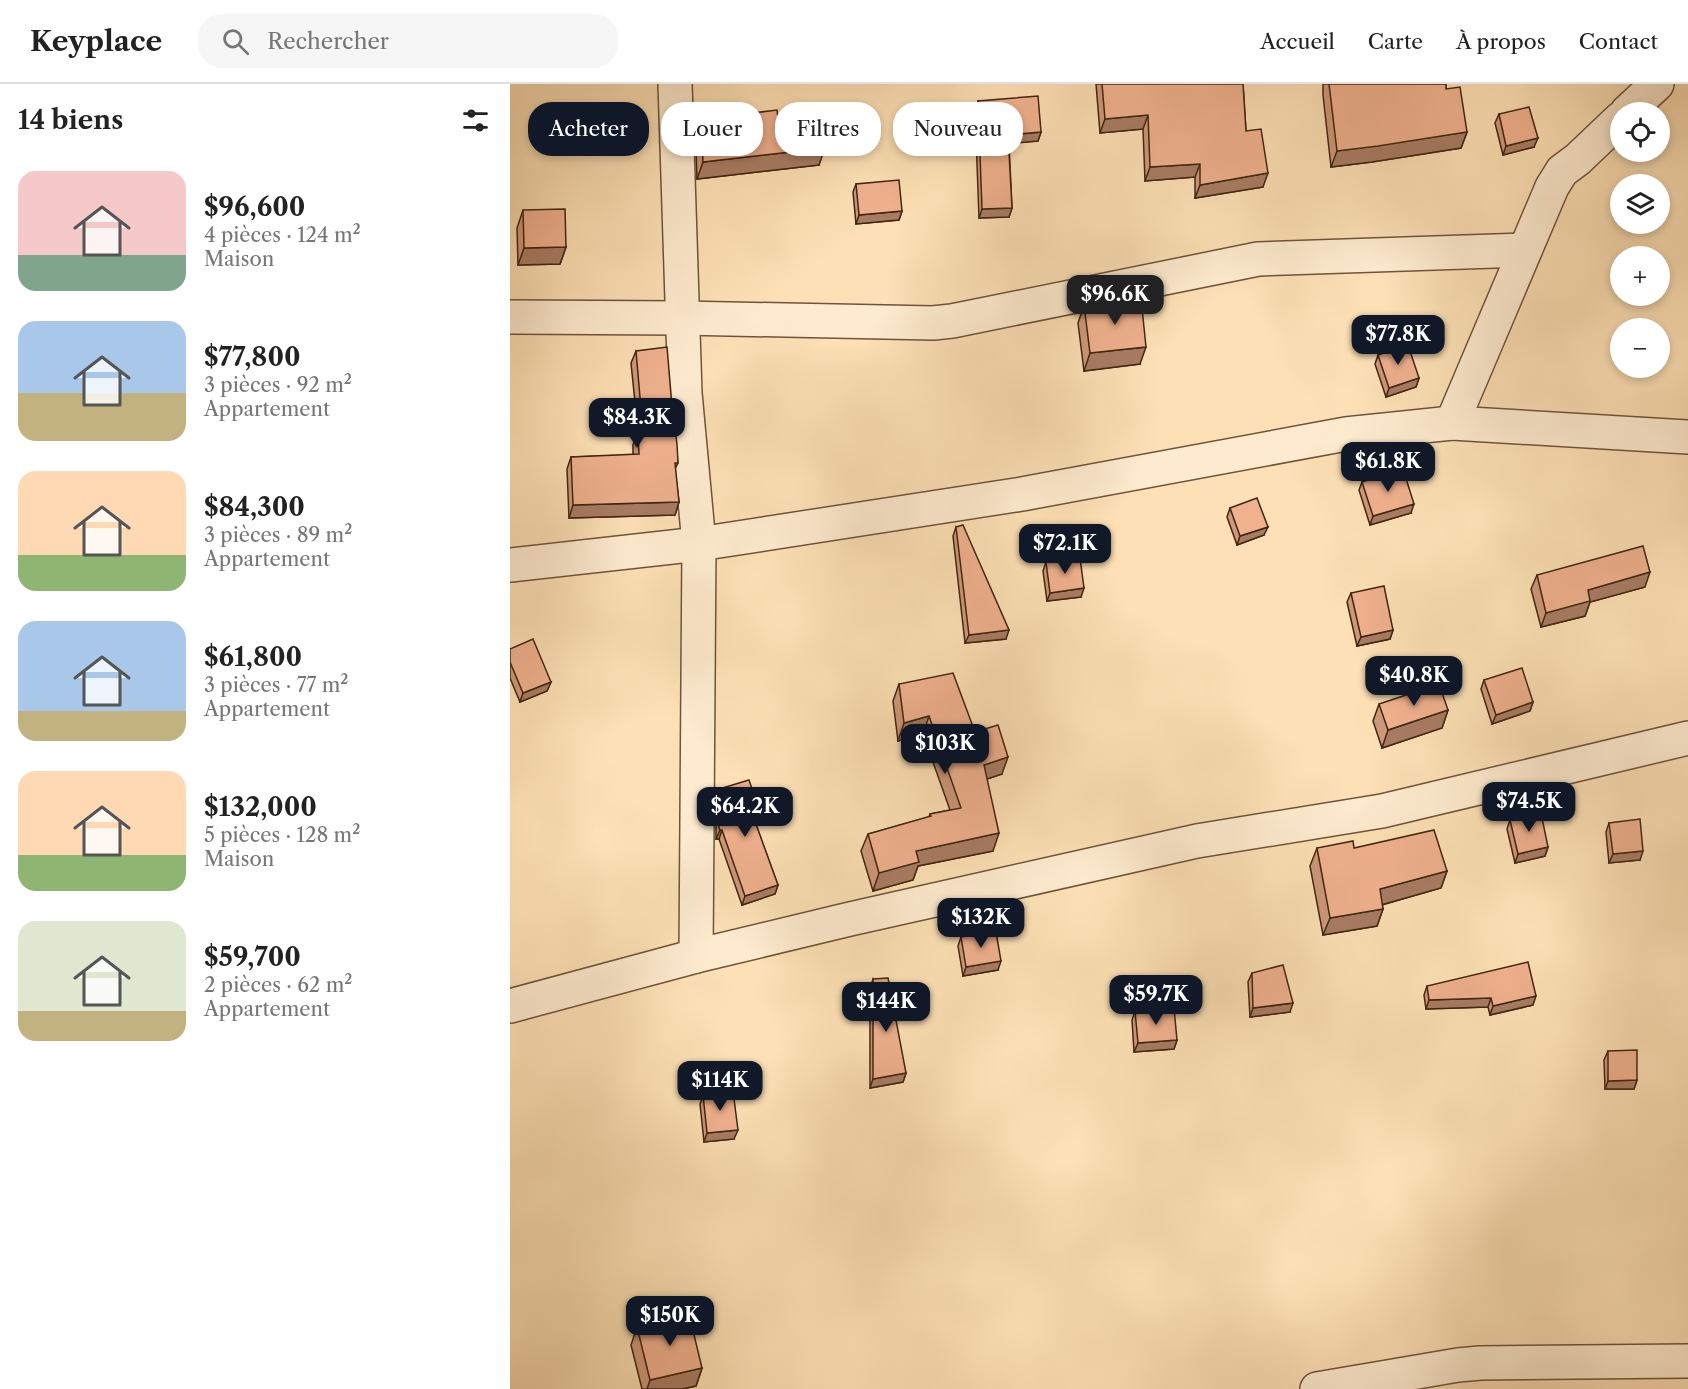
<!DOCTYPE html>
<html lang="fr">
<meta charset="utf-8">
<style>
:root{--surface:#fff;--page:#f6f6f6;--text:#222;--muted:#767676;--line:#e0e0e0;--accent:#111827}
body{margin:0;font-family:"Libre Caslon Text",serif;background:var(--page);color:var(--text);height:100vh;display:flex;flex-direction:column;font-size:22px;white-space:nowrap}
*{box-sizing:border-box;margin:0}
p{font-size:20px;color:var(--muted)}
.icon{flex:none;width:33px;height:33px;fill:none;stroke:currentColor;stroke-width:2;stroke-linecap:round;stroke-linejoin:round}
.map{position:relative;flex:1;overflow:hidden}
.sheet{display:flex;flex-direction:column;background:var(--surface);width:510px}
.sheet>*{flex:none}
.banner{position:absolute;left:18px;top:18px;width:570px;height:54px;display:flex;gap:12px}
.tools{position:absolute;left:1100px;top:18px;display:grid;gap:12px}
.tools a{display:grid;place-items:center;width:60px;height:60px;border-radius:50%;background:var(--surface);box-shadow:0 3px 9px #0003;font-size:30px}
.price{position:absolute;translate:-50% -51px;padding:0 14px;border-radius:12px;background:var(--accent);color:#fff;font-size:20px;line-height:39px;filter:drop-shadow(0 2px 3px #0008)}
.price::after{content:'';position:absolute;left:50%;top:36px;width:18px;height:14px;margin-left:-9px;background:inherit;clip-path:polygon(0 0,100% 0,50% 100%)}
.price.selected{background:#222;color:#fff}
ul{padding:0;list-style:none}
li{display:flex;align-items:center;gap:18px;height:150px;padding:0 18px}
li span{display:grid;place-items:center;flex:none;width:168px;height:120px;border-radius:18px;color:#555}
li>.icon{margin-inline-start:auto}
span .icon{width:72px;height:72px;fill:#fffc;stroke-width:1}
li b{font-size:26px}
h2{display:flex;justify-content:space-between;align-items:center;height:72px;padding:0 18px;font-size:26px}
.tag{padding:0 21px;border-radius:24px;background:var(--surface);box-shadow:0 3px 9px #0003;font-size:21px;line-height:54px}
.tag.selected{background:var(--accent);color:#fff}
header{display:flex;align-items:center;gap:36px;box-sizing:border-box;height:84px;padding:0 30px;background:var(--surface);border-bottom:2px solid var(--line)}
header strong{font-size:28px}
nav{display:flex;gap:33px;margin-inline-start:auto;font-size:21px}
.search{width:420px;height:54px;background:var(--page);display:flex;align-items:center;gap:15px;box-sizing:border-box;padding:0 21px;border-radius:24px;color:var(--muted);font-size:22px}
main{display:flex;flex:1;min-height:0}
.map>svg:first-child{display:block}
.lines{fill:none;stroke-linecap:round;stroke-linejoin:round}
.minor-casing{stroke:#6f5439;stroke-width:36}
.minor{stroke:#feebcf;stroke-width:33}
.wall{fill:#ce987a;stroke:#402610;stroke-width:1.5}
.shaded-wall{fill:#a87c63;stroke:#402610;stroke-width:1.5}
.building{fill:#f0b18e;stroke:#402610;stroke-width:1.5}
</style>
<header>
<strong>Keyplace</strong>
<div class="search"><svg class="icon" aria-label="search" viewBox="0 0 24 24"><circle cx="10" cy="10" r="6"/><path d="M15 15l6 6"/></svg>Rechercher</div>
<nav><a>Accueil</a><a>Carte</a><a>À propos</a><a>Contact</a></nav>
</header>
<main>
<section class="sheet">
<h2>14 biens<svg class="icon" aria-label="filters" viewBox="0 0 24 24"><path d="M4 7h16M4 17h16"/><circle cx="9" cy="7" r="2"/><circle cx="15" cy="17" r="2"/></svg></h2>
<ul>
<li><span style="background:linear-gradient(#f6c9c9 70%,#7fa58c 0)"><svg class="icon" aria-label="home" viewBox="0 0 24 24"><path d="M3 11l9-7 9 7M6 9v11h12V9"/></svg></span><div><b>$96,600</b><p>4 pièces · 124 m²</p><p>Maison</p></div></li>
<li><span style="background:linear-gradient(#a9c7e8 60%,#c2b280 0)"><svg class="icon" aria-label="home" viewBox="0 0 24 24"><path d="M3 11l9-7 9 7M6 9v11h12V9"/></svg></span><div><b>$77,800</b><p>3 pièces · 92 m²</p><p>Appartement</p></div></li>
<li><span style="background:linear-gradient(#ffd9b3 70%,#8fb573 0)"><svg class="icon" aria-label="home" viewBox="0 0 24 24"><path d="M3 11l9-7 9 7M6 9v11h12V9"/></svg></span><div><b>$84,300</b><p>3 pièces · 89 m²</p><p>Appartement</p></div></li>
<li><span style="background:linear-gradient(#a9c7e8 75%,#c2b280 0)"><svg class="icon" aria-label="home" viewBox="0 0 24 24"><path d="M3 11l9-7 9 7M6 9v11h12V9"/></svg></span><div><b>$61,800</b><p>3 pièces · 77 m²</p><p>Appartement</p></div></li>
<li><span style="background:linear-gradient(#ffd9b3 70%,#8fb573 0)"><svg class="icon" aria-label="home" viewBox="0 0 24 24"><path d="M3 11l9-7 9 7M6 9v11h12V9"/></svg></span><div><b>$132,000</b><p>5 pièces · 128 m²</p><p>Maison</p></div></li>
<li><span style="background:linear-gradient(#dfe7d0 75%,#c2b280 0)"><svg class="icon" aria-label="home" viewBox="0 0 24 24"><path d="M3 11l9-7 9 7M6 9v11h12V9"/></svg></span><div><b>$59,700</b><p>2 pièces · 62 m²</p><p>Appartement</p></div></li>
</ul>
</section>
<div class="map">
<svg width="1178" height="1305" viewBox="0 0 1178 1305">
<rect width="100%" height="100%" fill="#fde0b5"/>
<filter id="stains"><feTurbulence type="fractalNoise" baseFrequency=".00333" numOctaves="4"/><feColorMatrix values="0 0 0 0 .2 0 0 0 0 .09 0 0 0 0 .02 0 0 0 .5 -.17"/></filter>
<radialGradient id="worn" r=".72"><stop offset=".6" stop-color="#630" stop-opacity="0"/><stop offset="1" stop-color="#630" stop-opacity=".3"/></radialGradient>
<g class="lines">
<defs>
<g id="minor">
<path d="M165,0L175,309L189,460L186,872"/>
<path d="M1117,28L1147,0"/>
<path d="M0,233L172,234L423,239L442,237L748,175L1015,166"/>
<path d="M942,339L1042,103L1052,87L1068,75L1110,35"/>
<path d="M0,481L189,460L512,410L836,350L942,339L1178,353"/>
<path d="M0,922L186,872L340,835L687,757L872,727L1178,654"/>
<path d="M807,1305L948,1281L970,1279L1178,1277"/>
</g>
</defs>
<!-- minor casing -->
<use href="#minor" class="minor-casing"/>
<!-- minor -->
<use href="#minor" class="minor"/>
</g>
<!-- wall -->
<g class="wall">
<path d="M586,0H733L736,47L753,103L685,114V93L635,97L633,45L590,49Z"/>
<path d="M813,0H936V5L957,48L951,64L862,78L821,83L813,11Z"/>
<path d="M468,17L531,48L528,57L499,59L502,124L499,133L469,134L465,26Z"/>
<path d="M235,30L269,41L309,81L187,95L186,68L192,51L229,46Z"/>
<path d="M989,30L1024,63L993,71L985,39Z"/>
<path d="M346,100L392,127L389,136L346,140L343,108Z"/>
<path d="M13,126L56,163L50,180L8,181L7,144Z"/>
<path d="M574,221L630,280L574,287L568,239Z"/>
<path d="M126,267L164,346L168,379L165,385L169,418L165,431L59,434L57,385L61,373L123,371V361L128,348L121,279Z"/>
<path d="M868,271L909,294L906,303L876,313L865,280Z"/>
<path d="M852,398L901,429L860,441L849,406Z"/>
<path d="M720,424L754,451L727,461L717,433Z"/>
<path d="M446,443L496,555L455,559L443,452Z"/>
<path d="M536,478L571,513L537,517L533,487Z"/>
<path d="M1027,491L1135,503L1080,518L1075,532L1031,543L1021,505Z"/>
<path d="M841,509L883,546L880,555L847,562L837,518Z"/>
<path d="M0,565L41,598L37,607L10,618L0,594Z"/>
<path d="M974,596L1023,618L1020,627L982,640L971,605Z"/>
<path d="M389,600L465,648L492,690L477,695L483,767L408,782L403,796L363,807L351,767L358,750L419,733L420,730L440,726L413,650L388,657L383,617Z"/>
<path d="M869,620L938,626L932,644L872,664L863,637Z"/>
<path d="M209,705L246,735L244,736L268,801L265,810L232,821L209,755H206V714Z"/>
<path d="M1000,736L1038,763L1035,772L1005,779L997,745Z"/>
<path d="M1099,739L1130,776L1099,779L1096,748Z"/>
<path d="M807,764H844L937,787L931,804L872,821L873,825L867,842L813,851L800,782Z"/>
<path d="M451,853L488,886L453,892L448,862Z"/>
<path d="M742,889L780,928L740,933L738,898Z"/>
<path d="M363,895L396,989L393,998L360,1004V904Z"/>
<path d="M917,902L1023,921L980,931L978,923L916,925L914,911Z"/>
<path d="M625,927L667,956L664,965L624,968L622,936Z"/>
<path d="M1098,967L1127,996L1124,1005H1095L1094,976Z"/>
<path d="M193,1011L224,1055L194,1058L190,1020Z"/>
<path d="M127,1243L192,1284L186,1302L172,1305H132L121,1261Z"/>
</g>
<!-- shaded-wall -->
<g class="shaded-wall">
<path d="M638,31L633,45L590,49L595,35Z"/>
<path d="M531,48L528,57L495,60L498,51Z"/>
<path d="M957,48L951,64L862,78L821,83L827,67Z"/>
<path d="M1028,54L1024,63L993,71L996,62Z"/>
<path d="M315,64L309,81L187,95L193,78Z"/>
<path d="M690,80L685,93L635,97L640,83Z"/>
<path d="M758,89L753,103L685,114L690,101Z"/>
<path d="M502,124L499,133L469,134L472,125Z"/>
<path d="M392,127L389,136L346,140L349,131Z"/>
<path d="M56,163L50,180L8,181L14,164Z"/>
<path d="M636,263L630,280L574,287L580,269Z"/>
<path d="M909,294L906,303L876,313L879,304Z"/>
<path d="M169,418L165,431L59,434L63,421Z"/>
<path d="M904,420L901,429L860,441L863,432Z"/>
<path d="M758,443L754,451L727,461L730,452Z"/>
<path d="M1140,488L1135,503L1080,518L1075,532L1031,543L1036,529L1078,506Z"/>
<path d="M574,504L571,513L537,517L540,509Z"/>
<path d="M499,546L496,555L455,559L459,551Z"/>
<path d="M883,546L880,555L847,562L851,553Z"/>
<path d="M41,598L37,607L10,618L13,609Z"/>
<path d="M1023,618L1020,627L982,640L986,631Z"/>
<path d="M938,626L932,644L872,664L878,646Z"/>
<path d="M419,632L413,650L388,657L394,639Z"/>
<path d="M498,673L492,690L468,698L474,681Z"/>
<path d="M249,726L246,735L238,738L242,729Z"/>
<path d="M210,746H212L209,755H206Z"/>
<path d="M489,749L483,767L408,782L403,796L363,807L369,789L406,767Z"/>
<path d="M1038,763L1035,772L1005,779L1008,770Z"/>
<path d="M1133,767L1130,776L1099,779L1103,770Z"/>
<path d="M937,787L931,804L864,823L870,805Z"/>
<path d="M268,801L265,810L232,821L235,812Z"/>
<path d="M873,825L867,842L813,851L820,834Z"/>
<path d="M491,877L488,886L453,892L456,883Z"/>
<path d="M1026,912L1023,921L980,931L983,922Z"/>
<path d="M981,914L978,923L916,925L919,916Z"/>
<path d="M783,919L780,928L740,933L743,924Z"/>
<path d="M667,956L664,965L624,968L628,959Z"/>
<path d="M396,989L393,998L360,1004L363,995Z"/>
<path d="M1127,996L1124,1005H1095L1098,997Z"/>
<path d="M228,1046L224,1055L194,1058L197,1049Z"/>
<path d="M192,1284L186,1302L172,1305H137L140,1296Z"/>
</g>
<!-- building -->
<g class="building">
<path d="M592,0H733L736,47L751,45L758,89L690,101V80L640,83L638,31L595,35Z"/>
<path d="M819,0H936V5L950,3L957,48L868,62L827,67Z"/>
<path d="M528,12L531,48L498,51L502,124L472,125L468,17Z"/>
<path d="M1019,23L1028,54L996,62L989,30Z"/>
<path d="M267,26L269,41L312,35L315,64L193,78L192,51L237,45L235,30Z"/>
<path d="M389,96L392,127L349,131L346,100Z"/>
<path d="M55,125L56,163L14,164L13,126Z"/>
<path d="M631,214L636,263L580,269L574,221Z"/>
<path d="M898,261L909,294L879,304L868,271Z"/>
<path d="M157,263L164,346H165L167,360L168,379H165L169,418L63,421L61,373L129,370L128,348H133L126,267Z"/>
<path d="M893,385L904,420L863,432L852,398Z"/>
<path d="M747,414L758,443L730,452L720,424Z"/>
<path d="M453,441L499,546L459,551L446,443Z"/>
<path d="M1133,462L1140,488L1078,506L1080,517L1036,529L1027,491Z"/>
<path d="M570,474L574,504L540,509L536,478Z"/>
<path d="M874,502L883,546L851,553L841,509Z"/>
<path d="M23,555L41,598L13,609L0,578V565Z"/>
<path d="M1012,584L1023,618L986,631L974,596Z"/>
<path d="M443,589L465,648L488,641L498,673L474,681L489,749L406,767L409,778L369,789L358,750L421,732L420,730L451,724L419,632L394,639L389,600Z"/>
<path d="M929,600L938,626L878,646L869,620Z"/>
<path d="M239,696L249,726L242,729L268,801L235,812L212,746H210L209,744V705Z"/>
<path d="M1031,729L1038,763L1008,770L1000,736Z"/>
<path d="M1130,735L1133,767L1103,770L1099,739Z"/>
<path d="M924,746L937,787L870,805L873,825L820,834L807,764L843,757L844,764Z"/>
<path d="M486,848L491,877L456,883L451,853Z"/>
<path d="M1018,878L1026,912L983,922L981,914L919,916L917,902Z"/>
<path d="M773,881L783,919L743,924L742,889Z"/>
<path d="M378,894L396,989L363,995V895Z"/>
<path d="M664,924L667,956L628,959L625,927Z"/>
<path d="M1127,966V996L1098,997V967Z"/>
<path d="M223,1007L228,1046L197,1049L193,1011Z"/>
<path d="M179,1230L192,1284L140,1296L127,1243Z"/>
</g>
<rect width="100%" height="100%" filter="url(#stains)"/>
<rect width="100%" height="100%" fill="url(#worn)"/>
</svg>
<div class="tools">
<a><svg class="icon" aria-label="locate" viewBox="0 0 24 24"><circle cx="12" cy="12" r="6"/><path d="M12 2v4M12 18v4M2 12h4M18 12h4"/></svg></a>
<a><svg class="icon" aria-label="layers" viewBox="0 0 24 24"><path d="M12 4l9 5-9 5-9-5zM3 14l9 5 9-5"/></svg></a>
<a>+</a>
<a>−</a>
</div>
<b class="price selected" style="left:605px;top:242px">$96.6K</b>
<b class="price" style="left:888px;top:282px">$77.8K</b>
<b class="price" style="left:127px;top:365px">$84.3K</b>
<b class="price" style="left:878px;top:409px">$61.8K</b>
<b class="price" style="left:555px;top:491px">$72.1K</b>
<b class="price" style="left:904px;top:623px">$40.8K</b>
<b class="price" style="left:435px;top:691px">$103K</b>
<b class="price" style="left:1019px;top:749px">$74.5K</b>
<b class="price" style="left:235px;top:754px">$64.2K</b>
<b class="price" style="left:471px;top:865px">$132K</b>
<b class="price" style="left:646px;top:942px">$59.7K</b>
<b class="price" style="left:376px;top:949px">$144K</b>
<b class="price" style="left:210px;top:1028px">$114K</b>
<b class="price" style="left:160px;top:1263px">$150K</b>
<div class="banner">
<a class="tag selected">Acheter</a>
<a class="tag">Louer</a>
<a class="tag">Filtres</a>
<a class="tag">Nouveau</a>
</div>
</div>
</main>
